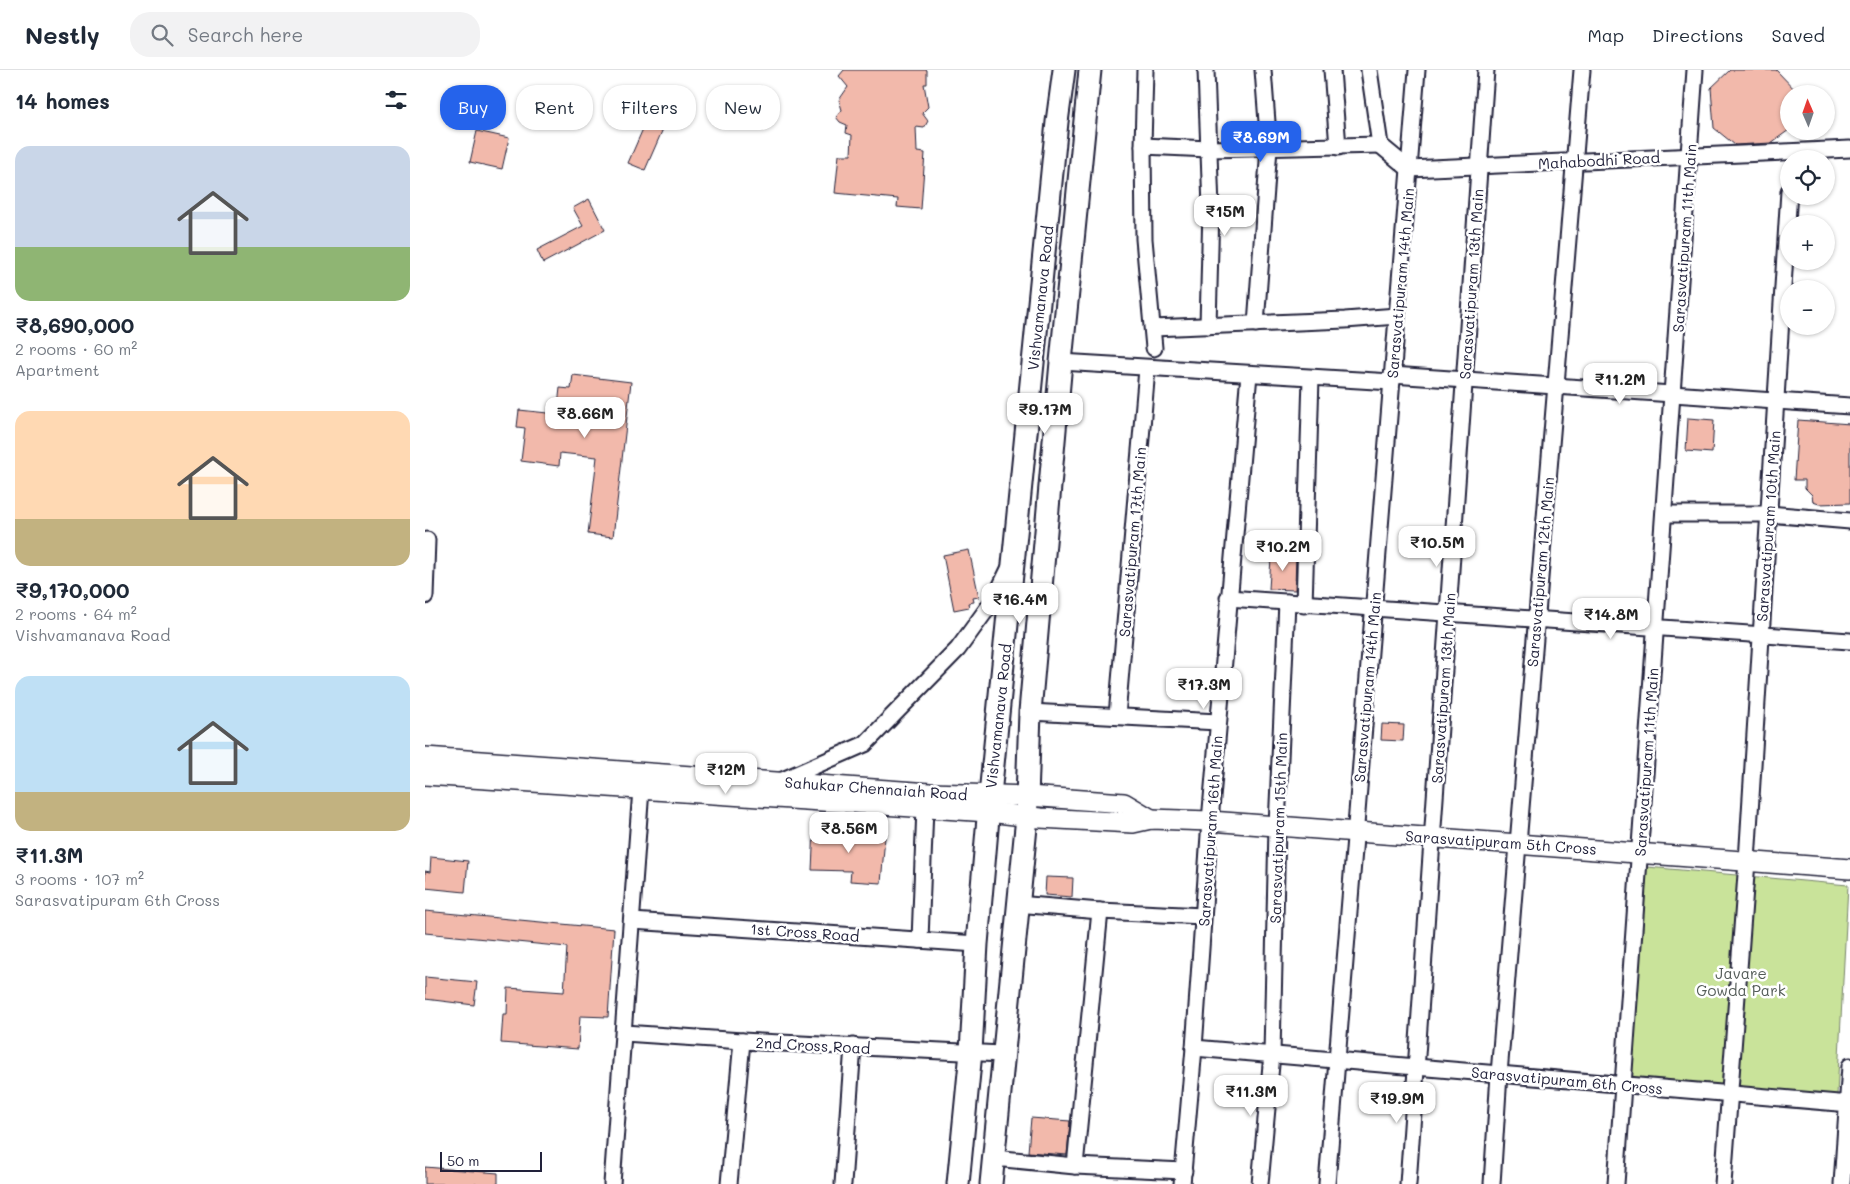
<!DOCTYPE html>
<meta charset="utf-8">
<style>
:root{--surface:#fff;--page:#f2f2f3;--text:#1f2937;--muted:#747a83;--line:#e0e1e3;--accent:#2563eb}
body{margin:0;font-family:Mali,sans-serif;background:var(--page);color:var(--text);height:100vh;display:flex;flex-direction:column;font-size:19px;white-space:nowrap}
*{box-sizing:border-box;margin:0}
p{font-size:16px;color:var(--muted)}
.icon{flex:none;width:28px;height:28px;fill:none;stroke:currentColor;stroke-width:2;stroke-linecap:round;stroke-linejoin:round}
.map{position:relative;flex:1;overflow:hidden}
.side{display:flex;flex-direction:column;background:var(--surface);width:425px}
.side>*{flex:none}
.hud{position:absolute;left:15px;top:15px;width:475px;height:45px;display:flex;gap:10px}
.needle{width:32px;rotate:358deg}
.fabs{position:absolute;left:1355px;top:15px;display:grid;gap:10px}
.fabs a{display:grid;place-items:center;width:55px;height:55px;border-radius:50%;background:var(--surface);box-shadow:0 1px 4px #0004;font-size:25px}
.scale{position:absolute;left:15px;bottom:12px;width:102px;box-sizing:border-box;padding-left:5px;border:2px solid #22223b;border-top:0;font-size:14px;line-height:18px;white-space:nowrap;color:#22223b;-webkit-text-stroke:4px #fff;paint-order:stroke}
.price{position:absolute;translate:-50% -42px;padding:0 11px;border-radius:10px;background:#fff;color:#222;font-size:16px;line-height:32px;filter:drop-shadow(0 1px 2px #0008)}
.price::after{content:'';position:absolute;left:50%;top:30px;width:15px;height:11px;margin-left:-8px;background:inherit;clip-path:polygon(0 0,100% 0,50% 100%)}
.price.selected{background:var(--accent);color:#fff}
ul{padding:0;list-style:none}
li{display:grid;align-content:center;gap:10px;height:265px;padding:0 15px}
li span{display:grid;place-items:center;height:155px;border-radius:15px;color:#555}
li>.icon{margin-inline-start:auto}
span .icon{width:90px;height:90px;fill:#fffc;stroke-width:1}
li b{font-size:21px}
h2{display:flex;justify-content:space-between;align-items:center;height:60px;padding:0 15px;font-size:21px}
.chip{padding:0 18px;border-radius:20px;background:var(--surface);box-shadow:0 1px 4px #0004;font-size:18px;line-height:45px}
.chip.selected{background:var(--accent);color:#fff}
header{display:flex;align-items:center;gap:30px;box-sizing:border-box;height:70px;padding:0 25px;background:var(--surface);border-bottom:1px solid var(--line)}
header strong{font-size:24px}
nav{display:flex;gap:28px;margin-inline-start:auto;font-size:18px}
.search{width:350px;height:45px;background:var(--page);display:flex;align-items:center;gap:12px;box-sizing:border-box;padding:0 18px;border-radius:20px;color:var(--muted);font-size:19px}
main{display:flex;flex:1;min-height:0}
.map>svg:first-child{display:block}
.green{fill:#c9e39a;stroke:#76826a}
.building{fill:#f2b9ab;stroke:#22223b}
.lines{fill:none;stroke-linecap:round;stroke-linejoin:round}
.minor-casing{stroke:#22223b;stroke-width:19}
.tertiary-casing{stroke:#22223b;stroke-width:22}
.secondary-casing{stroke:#22223b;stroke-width:25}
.minor{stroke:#fff;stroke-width:15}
.tertiary{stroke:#fff;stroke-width:19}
.secondary{stroke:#fff;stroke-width:21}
.labels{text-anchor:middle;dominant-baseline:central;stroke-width:5;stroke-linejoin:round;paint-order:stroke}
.street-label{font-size:15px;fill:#22223b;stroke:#fff}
.park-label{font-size:15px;fill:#545c58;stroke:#fff}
</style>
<header>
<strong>Nestly</strong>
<div class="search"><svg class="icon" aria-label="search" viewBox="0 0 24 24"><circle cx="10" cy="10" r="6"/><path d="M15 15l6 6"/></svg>Search here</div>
<nav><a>Map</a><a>Directions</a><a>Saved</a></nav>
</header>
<main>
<section class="side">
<h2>14 homes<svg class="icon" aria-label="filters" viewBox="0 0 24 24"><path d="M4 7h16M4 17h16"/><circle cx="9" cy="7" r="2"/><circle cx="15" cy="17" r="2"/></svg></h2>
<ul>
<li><span style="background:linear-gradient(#c9d6e8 65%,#8fb573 0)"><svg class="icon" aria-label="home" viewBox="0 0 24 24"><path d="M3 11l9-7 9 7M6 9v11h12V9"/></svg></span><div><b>₹8,690,000</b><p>2 rooms · 60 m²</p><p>Apartment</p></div></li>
<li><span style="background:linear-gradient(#ffd9b3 70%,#c2b280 0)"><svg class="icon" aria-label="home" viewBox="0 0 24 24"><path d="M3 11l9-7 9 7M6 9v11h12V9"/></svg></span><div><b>₹9,170,000</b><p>2 rooms · 64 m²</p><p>Vishvamanava Road</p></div></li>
<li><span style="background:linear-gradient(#bfe0f5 75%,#c2b280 0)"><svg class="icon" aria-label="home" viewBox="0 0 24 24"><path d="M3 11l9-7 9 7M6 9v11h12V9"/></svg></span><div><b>₹11.3M</b><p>3 rooms · 107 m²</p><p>Sarasvatipuram 6th Cross</p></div></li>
</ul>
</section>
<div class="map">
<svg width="1425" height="1114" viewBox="0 0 1425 1114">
<rect width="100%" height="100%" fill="#fff"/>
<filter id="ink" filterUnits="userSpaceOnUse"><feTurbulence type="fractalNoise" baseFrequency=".02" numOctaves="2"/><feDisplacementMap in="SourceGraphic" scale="10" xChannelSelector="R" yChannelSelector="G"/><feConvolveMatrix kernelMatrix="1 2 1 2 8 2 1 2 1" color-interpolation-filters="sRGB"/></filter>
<g filter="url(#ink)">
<!-- green -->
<path class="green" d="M1222,797L1423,815L1412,1025L1206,1008Z"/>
<!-- building -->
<g class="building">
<path d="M419,0H502V14H499L503,37L497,43L503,51L499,58L491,57L492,82L500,83L496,139L472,137L473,129L410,123L414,85H426L427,65L421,63L422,55L415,52L411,47L417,40L414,30L423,17L414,6Z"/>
<path d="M1305,0H1351L1374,24H1364V60L1346,73L1310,75L1289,58L1286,18Z"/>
<path d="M215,22L248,36L220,100L203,93L224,45L208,38Z"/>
<path d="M52,61L84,68L77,99L45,92Z"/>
<path d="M164,129L180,160L118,193L112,180L158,156L148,138Z"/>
<path d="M148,305L206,312L188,467L163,464L172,387L135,383L134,396L96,391L100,358L92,357L94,340L132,344L135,318L146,319Z"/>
<path d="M1263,348L1289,350L1287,383L1261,381Z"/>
<path d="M1373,350L1425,354V433L1394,434L1388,432L1387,425L1380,418V410H1369Z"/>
<path d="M544,480L554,527L548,528L549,532L543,533L544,537L529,540L518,485Z"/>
<path d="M857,482L871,483L870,520L844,519L846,488L856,489Z"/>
<path d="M957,654L979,655L978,671L956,670Z"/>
<path d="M389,757L418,758L417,764L460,767L456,813L425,811L426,801L387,800Z"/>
<path d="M6,787L43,791L40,822L0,818V801L5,802Z"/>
<path d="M621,807L648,808L647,827L620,825Z"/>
<path d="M0,841L189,859L183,947L155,946L153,979L76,973L78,944H82L83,918L139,922L142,877L0,863Z"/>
<path d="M0,907L52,912L49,935L0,929Z"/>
<path d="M606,1048L645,1051L642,1085L603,1082Z"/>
<path d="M0,1097L73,1103V1114H0Z"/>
</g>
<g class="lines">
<defs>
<g id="minor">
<path d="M720,0L718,76L719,169L729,278"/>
<path d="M781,0L786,138L783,256"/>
<path d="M907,0L913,77"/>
<path d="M944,0L955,75L984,99L1425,79"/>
<path d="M718,76L784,79L955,75"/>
<path d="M831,254L844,78L838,0"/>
<path d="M728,258L920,250L972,246"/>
<path d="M636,292L967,312"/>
<path d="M967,305L1425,336"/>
<path d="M1239,444H1343L1425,451"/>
<path d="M0,526L2,470"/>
<path d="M803,528L1425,571"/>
<path d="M879,535L886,308"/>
<path d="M605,642L793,652"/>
<path d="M692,646L722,299"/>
<path d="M353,712L440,674L533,579L570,528L584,499"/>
<path d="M592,834L675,841L778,846"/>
<path d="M207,851L552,874"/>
<path d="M495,870L500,737"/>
<path d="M199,963L317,971L577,984"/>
<path d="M769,978L1425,1034"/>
<path d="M569,1088L650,1096L759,1101"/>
<path d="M650,1096L675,841"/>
<path d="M187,1114L216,719"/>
<path d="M304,1114L317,971"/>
<path d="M418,1114L428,976"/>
<path d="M757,1114L769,978L785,751L824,304"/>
<path d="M835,1114L847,984L852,756L862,532"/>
<path d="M902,1114L992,0"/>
<path d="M983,1114L1061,0"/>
<path d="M1067,1114L1074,1004L1157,0"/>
<path d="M1191,1114L1270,0"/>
<path d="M1298,1114L1322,791L1364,121"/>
<path d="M1417,1114L1425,996"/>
</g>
<g id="tertiary">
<path d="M0,687L505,723L603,726L699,733L726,749"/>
<path d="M0,705L564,742L615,748L708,753L726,749L785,751L1425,799"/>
</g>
<g id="secondary">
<path d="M533,1114L546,982L552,874L565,725L632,52L639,0"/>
<path d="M566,1114L601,757L605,642L636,292L665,0"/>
</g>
</defs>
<!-- minor casing -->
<use href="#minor" class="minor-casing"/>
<!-- tertiary casing -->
<use href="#tertiary" class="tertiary-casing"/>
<!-- secondary casing -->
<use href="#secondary" class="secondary-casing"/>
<!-- minor -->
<use href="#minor" class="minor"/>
<!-- tertiary -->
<use href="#tertiary" class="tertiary"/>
<!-- secondary -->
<use href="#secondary" class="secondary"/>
</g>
</g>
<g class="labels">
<!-- street labels -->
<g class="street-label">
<text transform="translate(1174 90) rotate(-3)">Mahabodhi Road</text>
<text transform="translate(1259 168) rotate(-86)">Sarasvatipuram 11th Main</text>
<text transform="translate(975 213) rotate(-85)">Sarasvatipuram 14th Main</text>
<text transform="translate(1046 214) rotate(-86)">Sarasvatipuram 13th Main</text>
<text transform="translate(615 228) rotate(-84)">Vishvamanava Road</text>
<text transform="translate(1343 456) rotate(-86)">Sarasvatipuram 10th Main</text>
<text transform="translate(707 472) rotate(-85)">Sarasvatipuram 17th Main</text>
<text transform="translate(1115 502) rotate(-85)">Sarasvatipuram 12th Main</text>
<text transform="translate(942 617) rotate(-85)">Sarasvatipuram 14th Main</text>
<text transform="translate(1018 618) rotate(-86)">Sarasvatipuram 13th Main</text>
<text transform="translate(573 646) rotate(-84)">Vishvamanava Road</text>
<text transform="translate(1221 692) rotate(-86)">Sarasvatipuram 11th Main</text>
<text transform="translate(451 718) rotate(4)">Sahukar Chennaiah Road</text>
<text transform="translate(853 758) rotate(-88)">Sarasvatipuram 15th Main</text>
<text transform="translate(785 761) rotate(-86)">Sarasvatipuram 16th Main</text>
<text transform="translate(1076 772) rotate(4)">Sarasvatipuram 5th Cross</text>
<text transform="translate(380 862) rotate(4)">1st Cross Road</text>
<text transform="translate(388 975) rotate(3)">2nd Cross Road</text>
<text transform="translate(1142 1010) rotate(5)">Sarasvatipuram 6th Cross</text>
</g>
<!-- park labels -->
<g class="park-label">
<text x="1316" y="903">Javare<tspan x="1316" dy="17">Gowda Park</tspan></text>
</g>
</g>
</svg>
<div class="fabs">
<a><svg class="needle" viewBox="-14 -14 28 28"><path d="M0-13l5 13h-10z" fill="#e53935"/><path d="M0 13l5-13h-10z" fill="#747a83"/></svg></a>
<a><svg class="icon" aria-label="locate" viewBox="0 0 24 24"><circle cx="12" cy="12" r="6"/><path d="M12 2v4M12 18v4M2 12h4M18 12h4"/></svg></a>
<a>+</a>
<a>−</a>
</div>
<div class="scale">50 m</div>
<b class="price selected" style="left:836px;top:93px">₹8.69M</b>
<b class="price" style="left:800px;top:167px">₹15M</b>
<b class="price" style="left:1195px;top:335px">₹11.2M</b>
<b class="price" style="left:620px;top:365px">₹9.17M</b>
<b class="price" style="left:160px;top:369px">₹8.66M</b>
<b class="price" style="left:1012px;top:498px">₹10.5M</b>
<b class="price" style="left:858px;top:502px">₹10.2M</b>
<b class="price" style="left:595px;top:555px">₹16.4M</b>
<b class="price" style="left:1186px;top:570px">₹14.8M</b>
<b class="price" style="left:779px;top:640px">₹17.3M</b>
<b class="price" style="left:301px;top:725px">₹12M</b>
<b class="price" style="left:424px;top:784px">₹8.56M</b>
<b class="price" style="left:826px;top:1047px">₹11.3M</b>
<b class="price" style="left:972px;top:1054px">₹19.9M</b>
<div class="hud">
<a class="chip selected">Buy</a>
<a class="chip">Rent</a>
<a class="chip">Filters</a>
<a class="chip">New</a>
</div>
</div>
</main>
